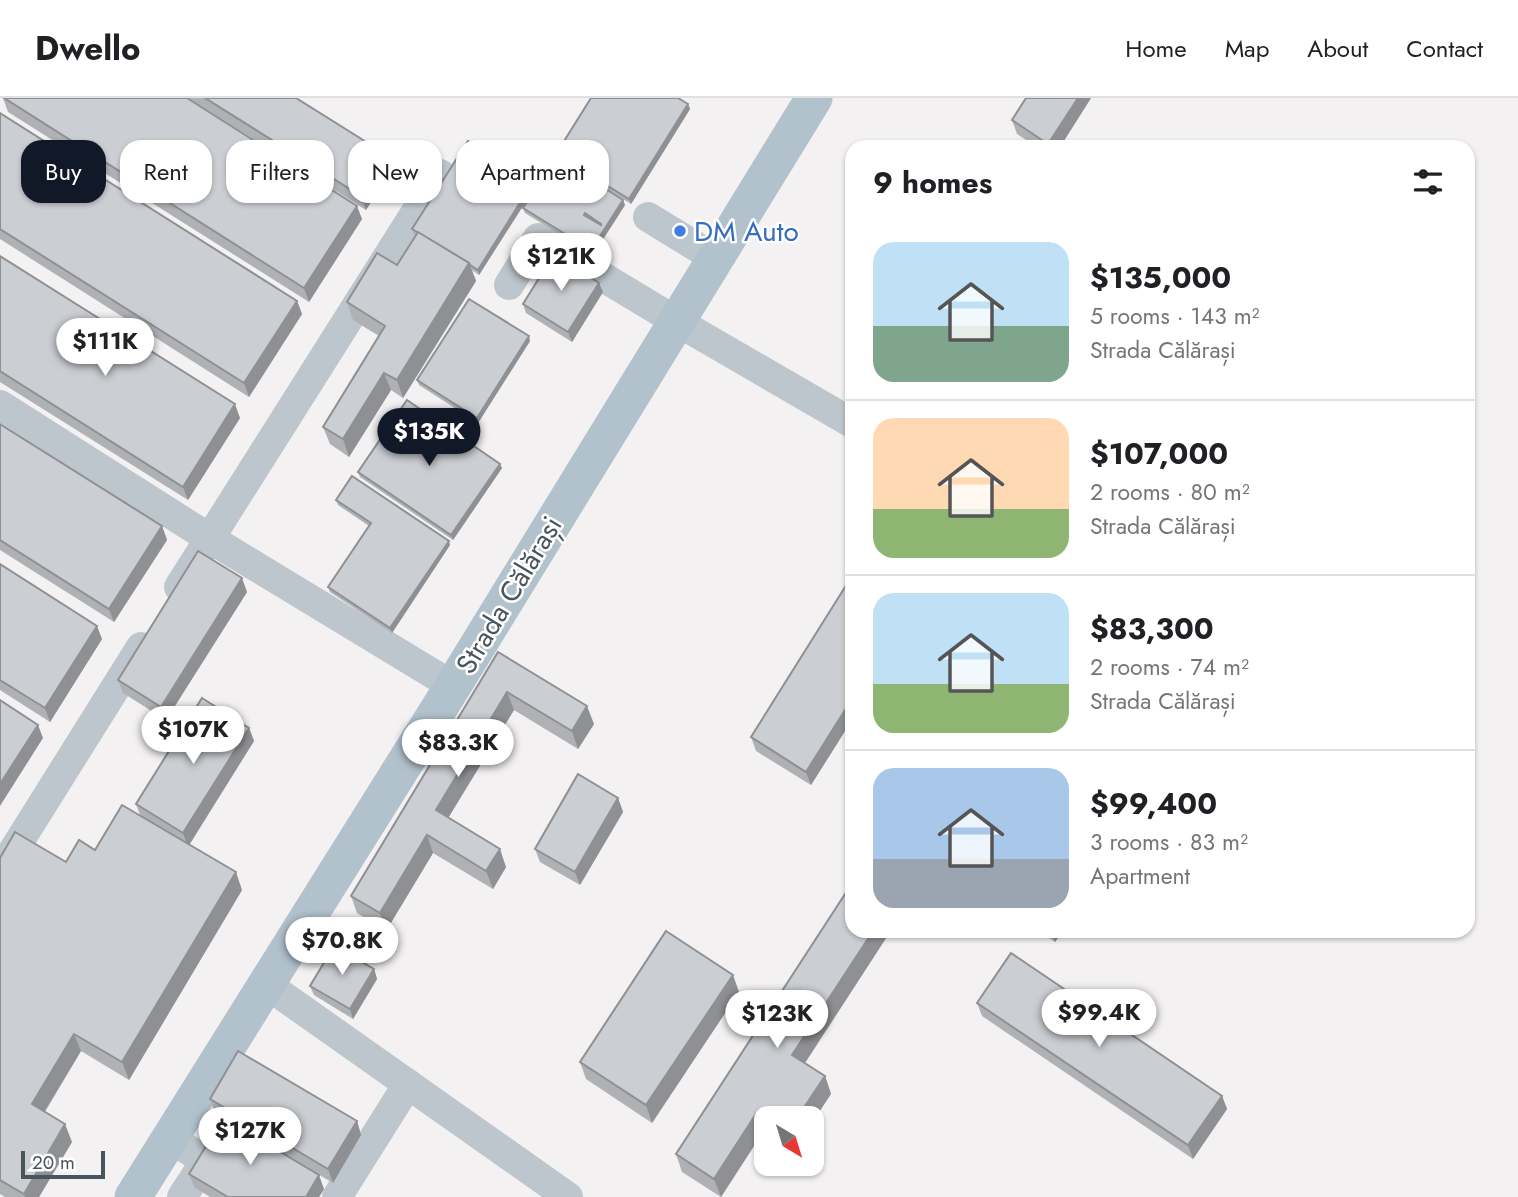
<!DOCTYPE html>
<meta charset="utf-8">
<style>
:root{--surface:#fff;--page:#f2f2f2;--text:#202124;--muted:#757577;--line:#e0e0e0;--accent:#111827}
body{margin:0;font-family:Jost,sans-serif;background:var(--page);color:var(--text);height:100vh;display:flex;flex-direction:column;font-size:26px;white-space:nowrap}
*{box-sizing:border-box;margin:0}
p{font-size:23px;color:var(--muted)}
.icon{flex:none;width:38px;height:38px;fill:none;stroke:currentColor;stroke-width:2;stroke-linecap:round;stroke-linejoin:round}
.map{position:relative;flex:1;overflow:hidden}
.panel{position:absolute;left:845px;top:42px;width:630px;height:798px;display:flex;flex-direction:column;background:var(--surface);border-radius:21px;box-shadow:0 2px 5px #0004}
.panel>*{flex:none}
.hud{position:absolute;left:21px;top:42px;width:665px;height:63px;display:flex;gap:14px}
.needle{width:46px;rotate:142deg}
.controls{position:absolute;left:754px;top:1008px;display:grid;gap:14px}
.controls a{display:grid;place-items:center;width:70px;height:70px;border-radius:14px;background:var(--surface);box-shadow:0 2px 5px #0004;font-size:35px}
.scale{position:absolute;left:21px;bottom:18px;width:84px;box-sizing:border-box;padding-left:7px;border:4px solid #49555d;border-top:0;font-size:19px;line-height:24px;white-space:nowrap;color:#49555d;-webkit-text-stroke:5px #fff;paint-order:stroke}
.price{position:absolute;translate:-50% -60px;padding:0 16px;border-radius:24px;background:#fff;color:#222;font-size:23px;line-height:46px;filter:drop-shadow(0 2px 4px #0008)}
.price::after{content:'';position:absolute;left:50%;top:42px;width:21px;height:16px;margin-left:-10px;background:inherit;clip-path:polygon(0 0,100% 0,50% 100%)}
.price.selected{background:var(--accent);color:#fff}
ul{padding:0;list-style:none}
li{display:flex;align-items:center;gap:21px;height:175px;padding:0 28px}
li+li{border-top:2px solid var(--line)}
li span{display:grid;place-items:center;flex:none;width:196px;height:140px;border-radius:21px;color:#555}
li>.icon{margin-inline-start:auto}
span .icon{width:84px;height:84px;fill:#fffc;stroke-width:1}
li b{font-size:30px}
h2{display:flex;justify-content:space-between;align-items:center;height:84px;padding:0 28px;font-size:30px}
.chip{padding:0 24px;border-radius:21px;background:var(--surface);box-shadow:0 2px 5px #0004;font-size:24px;line-height:63px}
.chip.selected{background:var(--accent);color:#fff}
header{display:flex;align-items:center;gap:42px;box-sizing:border-box;height:98px;padding:0 35px;background:var(--surface);border-bottom:2px solid var(--line)}
header strong{font-size:33px}
nav{display:flex;gap:38px;margin-inline-start:auto;font-size:24px}
.map>svg:first-child{display:block}
.lines{fill:none;stroke-linecap:round;stroke-linejoin:round}
.minor{stroke:#bdc6cc;stroke-width:30}
.major{stroke:#b2c2cd;stroke-width:37}
.wall{fill:#afb1b5}
.shaded-wall{fill:#8e9094}
.building{fill:#cbced3;stroke:#8e9094;stroke-width:2;fill-rule:evenodd}
.shop-dot{fill:#3f7fe0;stroke:#fff;stroke-width:2.5}
.labels{text-anchor:middle;dominant-baseline:central;stroke-width:5;stroke-linejoin:round;paint-order:stroke}
.shop-label{font-size:28px;fill:#366cbe;stroke:#fff;text-anchor:start}
.street-label{font-size:28px;fill:#49555d;stroke:#fff}
</style>
<header>
<strong>Dwello</strong>
<nav><a>Home</a><a>Map</a><a>About</a><a>Contact</a></nav>
</header>
<div class="map">
<svg width="1518" height="1099" viewBox="0 0 1518 1099">
<rect width="100%" height="100%" fill="#f3f1f1"/>
<g class="lines">
<!-- minor -->
<g class="minor">
<path d="M648,119L715,160"/>
<path d="M509,187L538,140L676,223L852,325"/>
<path d="M0,307L209,440L453,588"/>
<path d="M179,489L440,76"/>
<path d="M0,774L141,549"/>
<path d="M266,886L568,1099"/>
<path d="M169,1041C211,1064 207,1060 182,1099"/>
<path d="M337,1099L408,986"/>
</g>
<!-- major -->
<path class="major" d="M133,1099L453,588L814,0"/>
</g>
<!-- wall -->
<g class="wall">
<path d="M3,0L362,121L309,204L8,14Z"/>
<path d="M188,0H296L392,71L366,112Z"/>
<path d="M1026,0H1091L1060,49H1037L1017,36L1012,22Z"/>
<path d="M688,6L690,11L631,106L558,60L556,56Z"/>
<path d="M0,15L297,203L302,216L249,299L0,141Z"/>
<path d="M535,89L479,177L472,172L476,183L403,300L391,292L349,359L330,346L323,329L379,238L353,222L347,204L397,167L416,137L414,136L412,131Z"/>
<path d="M623,102L625,107L593,157L525,115L523,110Z"/>
<path d="M0,158L240,320L188,402L0,284Z"/>
<path d="M603,194L572,244L526,215L523,206Z"/>
<path d="M530,243L478,325L419,287L417,282Z"/>
<path d="M0,326L162,428L167,442L114,524L0,452Z"/>
<path d="M502,370L453,442L360,379L358,374Z"/>
<path d="M336,402L450,447L392,535L330,494L328,489L369,428L338,407Z"/>
<path d="M0,466L102,541L50,624L0,592Z"/>
<path d="M852,478V622L811,687L756,653L751,639Z"/>
<path d="M247,494L166,622L123,595L118,582Z"/>
<path d="M498,554L594,626L578,651L514,612L448,720L506,769L493,791L433,755L386,833L357,815L351,798Z"/>
<path d="M249,630L254,643L189,746L242,792L129,982L81,953L45,1014L72,1044L39,1099H5L0,1096V760L66,764L95,752L140,717L136,706Z"/>
<path d="M618,700L623,714L580,787L540,764L535,751Z"/>
<path d="M1039,833H1063L1055,844Z"/>
<path d="M890,834L805,965L825,978L831,996L766,1020V1036L763,1034L721,1099L682,1074L676,1056Z"/>
<path d="M374,871L377,881L353,921L314,897L310,888Z"/>
<path d="M739,894L652,1025L586,981L580,964Z"/>
<path d="M977,905L1222,998L1227,1011L1193,1061L982,918Z"/>
<path d="M210,1001L357,1023L361,1037L333,1085L245,1033L324,1091L319,1099H210L194,1089L189,1076L223,1020L215,1015Z"/>
</g>
<!-- shaded-wall -->
<g class="shaded-wall">
<path d="M1078,0H1091L1060,49H1049L1048,46Z"/>
<path d="M688,6L690,11L631,106L629,101Z"/>
<path d="M387,57L392,71L366,112L361,98Z"/>
<path d="M533,84L535,89L479,177L478,172Z"/>
<path d="M623,102L625,107L593,157L591,152Z"/>
<path d="M357,108L362,121L309,204L304,190Z"/>
<path d="M469,165L476,183L403,300L397,282Z"/>
<path d="M599,185L603,194L572,244L568,234Z"/>
<path d="M297,203L302,216L249,299L244,285Z"/>
<path d="M529,238L530,243L478,325L477,320Z"/>
<path d="M384,275L391,292L349,359L343,341Z"/>
<path d="M235,306L240,320L188,402L183,389Z"/>
<path d="M500,366L502,370L453,442L451,437Z"/>
<path d="M162,428L167,442L114,524L109,511Z"/>
<path d="M449,443L450,447L392,535L390,530Z"/>
<path d="M242,480L247,494L166,622L161,609Z"/>
<path d="M97,528L102,541L50,624L45,610Z"/>
<path d="M507,594L514,612L442,730L436,712Z"/>
<path d="M852,601V622L811,687L806,674Z"/>
<path d="M587,608L594,626L578,651L572,633Z"/>
<path d="M38,627L43,640L0,708V686Z"/>
<path d="M249,630L254,643L188,749L183,735Z"/>
<path d="M618,700L623,714L580,787L575,774Z"/>
<path d="M427,737L433,755L386,833L380,815Z"/>
<path d="M500,751L506,769L493,791L486,773Z"/>
<path d="M236,774L242,792L129,982L122,964Z"/>
<path d="M873,833H889L890,834L799,974L792,957Z"/>
<path d="M1051,833H1063L1055,844Z"/>
<path d="M374,871L377,881L353,921L350,911Z"/>
<path d="M733,877L739,894L652,1025L646,1007Z"/>
<path d="M74,936L81,953L38,1024L32,1006Z"/>
<path d="M825,978L831,996L812,1025V1020H797Z"/>
<path d="M1222,998L1227,1011L1193,1061L1188,1047Z"/>
<path d="M756,1016L763,1034L721,1099L714,1081Z"/>
<path d="M357,1023L361,1037L333,1085L328,1071Z"/>
<path d="M65,1026L72,1044L39,1099H25L24,1096Z"/>
<path d="M319,1077L324,1091L319,1099H306Z"/>
</g>
<!-- building -->
<g class="building">
<path d="M4,0H187L357,108L304,190Z"/>
<path d="M205,0H296L387,57L361,98Z"/>
<path d="M591,0H678L688,6L629,101L556,56Z"/>
<path d="M1026,0H1078L1048,46L1012,22Z"/>
<path d="M0,15L297,203L244,285L0,131Z"/>
<path d="M468,43L533,84L478,172L470,167L469,165L412,131Z"/>
<path d="M556,59L623,102L591,152L523,110ZM585,115L601,126V127L584,117Z"/>
<path d="M418,134L469,165L397,282L384,275L343,341L323,329L385,228L347,204L377,155L397,167Z"/>
<path d="M554,156L599,185L568,234L523,206Z"/>
<path d="M0,158L235,306L183,389L0,273Z"/>
<path d="M469,201L529,238L477,320L417,282Z"/>
<path d="M407,302L500,366L451,437L358,374Z"/>
<path d="M0,326L162,428L109,511L0,442Z"/>
<path d="M352,378L449,443L390,530L328,489L371,425L336,402Z"/>
<path d="M198,453L242,480L161,609L118,582Z"/>
<path d="M0,466L97,528L45,610L0,582Z"/>
<path d="M852,478V601L806,674L751,639Z"/>
<path d="M498,554L587,608L572,633L507,594L436,712L500,751L486,773L427,737L380,815L351,798Z"/>
<path d="M202,600L249,630L183,735L136,706Z"/>
<path d="M0,602L38,627L0,686Z"/>
<path d="M578,676L618,700L575,774L535,751Z"/>
<path d="M122,707L236,774L122,964L74,936L32,1006L65,1026L24,1096L0,1082V760L15,734L66,764L79,742L95,752Z"/>
<path d="M847,793L852,797V833H873L792,957L825,978L797,1020H766V1023L756,1016L714,1081L676,1056Z"/>
<path d="M666,833L733,877L646,1007L580,964Z"/>
<path d="M334,848L374,871L350,911L310,888Z"/>
<path d="M1011,855L1222,998L1188,1047L977,905Z"/>
<path d="M238,953L357,1023L328,1071L210,1001Z"/>
<path d="M223,1020L319,1077L306,1099H228L189,1076Z"/>
</g>
<!-- markers -->
<circle class="shop-dot" cx="680" cy="133" r="7"/>
<g class="labels">
<!-- shop labels -->
<g class="shop-label">
<text x="694" y="133">DM Auto</text>
</g>
<!-- street labels -->
<g class="street-label">
<text transform="translate(509 497) rotate(-59)">Strada Călărași</text>
</g>
</g>
</svg>
<div class="controls">
<a><svg class="needle" viewBox="-14 -14 28 28"><path d="M0-13l5 13h-10z" fill="#e53935"/><path d="M0 13l5-13h-10z" fill="#757577"/></svg></a>
</div>
<div class="scale">20 m</div>
<b class="price" style="left:561px;top:195px">$121K</b>
<b class="price" style="left:105px;top:280px">$111K</b>
<b class="price selected" style="left:429px;top:370px">$135K</b>
<b class="price" style="left:193px;top:668px">$107K</b>
<b class="price" style="left:458px;top:681px">$83.3K</b>
<b class="price" style="left:342px;top:879px">$70.8K</b>
<b class="price" style="left:1099px;top:951px">$99.4K</b>
<b class="price" style="left:777px;top:952px">$123K</b>
<b class="price" style="left:250px;top:1069px">$127K</b>
<div class="hud">
<a class="chip selected">Buy</a>
<a class="chip">Rent</a>
<a class="chip">Filters</a>
<a class="chip">New</a>
<a class="chip">Apartment</a>
</div>
<section class="panel">
<h2>9 homes<svg class="icon" aria-label="filters" viewBox="0 0 24 24"><path d="M4 7h16M4 17h16"/><circle cx="9" cy="7" r="2"/><circle cx="15" cy="17" r="2"/></svg></h2>
<ul>
<li><span style="background:linear-gradient(#bfe0f5 60%,#7fa58c 0)"><svg class="icon" aria-label="home" viewBox="0 0 24 24"><path d="M3 11l9-7 9 7M6 9v11h12V9"/></svg></span><div><b>$135,000</b><p>5 rooms · 143 m²</p><p>Strada Călărași</p></div></li>
<li><span style="background:linear-gradient(#ffd9b3 65%,#8fb573 0)"><svg class="icon" aria-label="home" viewBox="0 0 24 24"><path d="M3 11l9-7 9 7M6 9v11h12V9"/></svg></span><div><b>$107,000</b><p>2 rooms · 80 m²</p><p>Strada Călărași</p></div></li>
<li><span style="background:linear-gradient(#bfe0f5 65%,#8fb573 0)"><svg class="icon" aria-label="home" viewBox="0 0 24 24"><path d="M3 11l9-7 9 7M6 9v11h12V9"/></svg></span><div><b>$83,300</b><p>2 rooms · 74 m²</p><p>Strada Călărași</p></div></li>
<li><span style="background:linear-gradient(#a9c7e8 65%,#9aa5b1 0)"><svg class="icon" aria-label="home" viewBox="0 0 24 24"><path d="M3 11l9-7 9 7M6 9v11h12V9"/></svg></span><div><b>$99,400</b><p>3 rooms · 83 m²</p><p>Apartment</p></div></li>
</ul>
</section>
</div>
